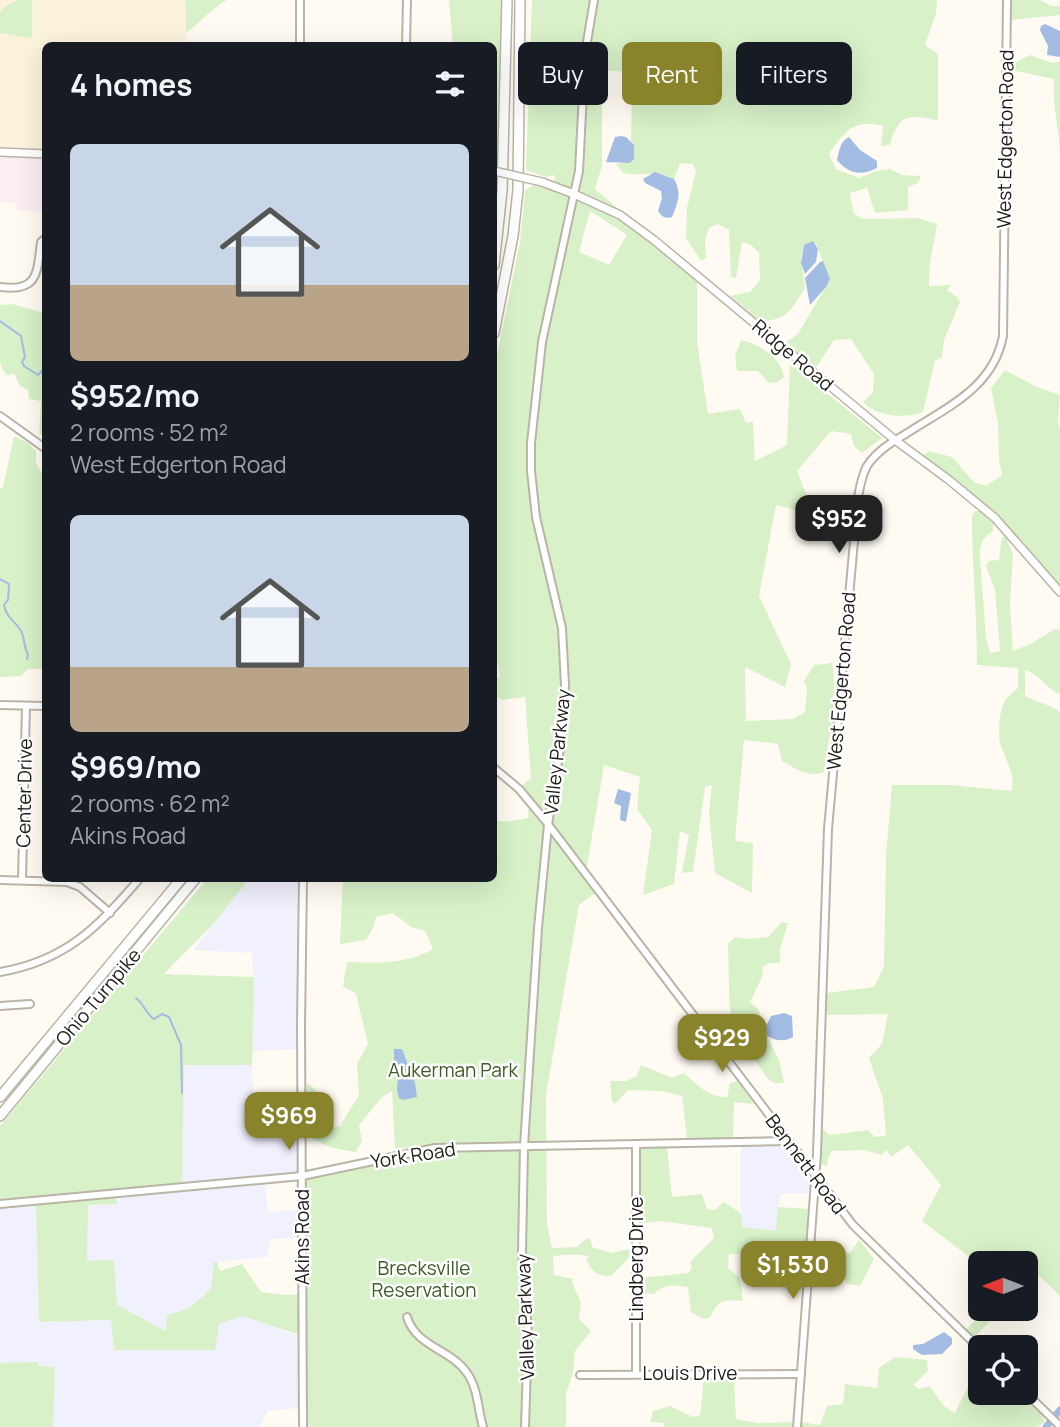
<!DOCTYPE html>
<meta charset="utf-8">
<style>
:root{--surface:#171b24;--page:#20242c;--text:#f1f3f6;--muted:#9ea1a6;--accent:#89832b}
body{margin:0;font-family:Manrope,sans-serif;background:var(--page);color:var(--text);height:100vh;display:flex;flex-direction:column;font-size:26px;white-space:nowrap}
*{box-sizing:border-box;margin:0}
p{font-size:23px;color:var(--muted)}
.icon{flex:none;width:38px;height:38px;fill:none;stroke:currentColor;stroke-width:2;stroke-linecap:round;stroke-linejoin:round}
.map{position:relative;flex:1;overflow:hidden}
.panel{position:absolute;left:42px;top:42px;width:455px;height:840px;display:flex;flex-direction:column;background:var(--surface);border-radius:10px;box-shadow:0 7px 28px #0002}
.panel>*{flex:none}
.hud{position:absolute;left:518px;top:42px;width:436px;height:63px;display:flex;gap:14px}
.needle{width:46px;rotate:270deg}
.fabs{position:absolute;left:968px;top:1251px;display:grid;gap:14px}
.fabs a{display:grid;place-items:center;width:70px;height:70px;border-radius:10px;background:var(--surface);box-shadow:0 7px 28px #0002;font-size:35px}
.price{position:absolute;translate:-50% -60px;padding:0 16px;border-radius:14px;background:var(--accent);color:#fff;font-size:23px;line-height:46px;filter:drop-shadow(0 2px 4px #0008)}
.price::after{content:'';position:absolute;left:50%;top:42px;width:21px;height:16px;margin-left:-10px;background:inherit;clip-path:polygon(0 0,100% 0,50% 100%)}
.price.on{background:#222;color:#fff}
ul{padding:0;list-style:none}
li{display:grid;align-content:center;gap:14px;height:371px;padding:0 28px}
li span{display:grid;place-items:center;height:217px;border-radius:10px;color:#555}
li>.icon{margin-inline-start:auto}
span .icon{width:126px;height:126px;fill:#fffc;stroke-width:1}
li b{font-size:30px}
h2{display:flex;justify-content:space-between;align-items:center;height:84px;padding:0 28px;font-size:30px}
.pill{padding:0 24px;border-radius:10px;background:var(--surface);box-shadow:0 7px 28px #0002;font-size:24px;line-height:63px}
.pill.on{background:var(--accent);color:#fff}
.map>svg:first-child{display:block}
.commercial{fill:#fcedf3}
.industrial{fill:#f1f0fd}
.built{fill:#fcf3dd}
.green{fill:#d8f1c8;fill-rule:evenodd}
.water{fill:#a3bce3}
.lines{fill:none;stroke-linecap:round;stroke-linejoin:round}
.stream{stroke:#a3bce3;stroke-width:2}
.river{stroke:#a3bce3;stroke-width:7}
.minor-casing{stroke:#bab4a6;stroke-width:10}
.major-casing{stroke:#bab4a6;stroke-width:10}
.highway-casing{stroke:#bab4a6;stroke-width:12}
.minor{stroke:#fff;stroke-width:6}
.major{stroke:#fff;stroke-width:7}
.highway{stroke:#fff;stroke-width:9}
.major-bridge-casing{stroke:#bab4a6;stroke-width:10;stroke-linecap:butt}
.major-bridge{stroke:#fff;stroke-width:7}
.labels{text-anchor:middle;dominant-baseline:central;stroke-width:5;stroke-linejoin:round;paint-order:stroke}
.street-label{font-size:19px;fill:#1e1c17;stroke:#fff}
.park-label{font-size:19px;fill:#3c5c24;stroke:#fff}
</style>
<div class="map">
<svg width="1060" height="1427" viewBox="0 0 1060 1427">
<rect width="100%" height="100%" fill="#fffbf3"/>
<!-- commercial -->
<path class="commercial" d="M0,155L45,157V212L16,210V203L0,202Z"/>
<!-- industrial -->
<g class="industrial">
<path d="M249,879H300L298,1049L252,1051L254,977L252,953L193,950Z"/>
<path d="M184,1064L252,1065L255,1133L299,1139L297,1171L182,1185Z"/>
<path d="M778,1143L791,1150L811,1176V1193L780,1194L776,1232L741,1227V1145Z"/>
<path d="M265,1183L268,1212L299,1210L298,1238L271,1239L267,1257L215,1262L211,1289L188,1309L167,1315V1332L117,1305L87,1262V1205L116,1204V1196Z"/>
<path d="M36,1205L39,1322L111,1320L114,1350L242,1316L270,1325L295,1335H300L299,1408L268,1411L260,1427H53L55,1367L37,1366L38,1363H0V1207Z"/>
</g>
<!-- built -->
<path class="built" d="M0,0H185L186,45L46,46L45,152L0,150Z"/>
<!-- green -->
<g class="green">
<path d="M18,0H32V36L28,38L0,33V12L6,6Z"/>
<path d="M185,0H227C212,8 200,23 186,33Z"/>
<path d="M449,0H502L499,167L494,166V46L453,45Z"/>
<path d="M532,0H937L936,14L925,45L938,54V121C908,113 898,115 890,145L881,146L883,126C853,119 845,131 829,154L836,169L859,178L876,171L890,169L902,175L921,176L918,183L908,187V210L875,213L867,188L850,193L854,214L863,219L918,218L937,224C934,245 928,264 929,286L951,285L947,290L956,296L960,302L944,340L942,357L935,361L923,412C904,419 877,417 863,402L873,392L874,374L851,339L834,340L814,371L783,344L798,334L830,279L816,244L804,245L801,258L805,288C792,309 787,321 760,321L730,296L750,292L760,280L759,253L751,245L742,242L736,278L731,277L729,230L718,224L709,228L705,241L706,258L701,261L686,238L687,208L696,171L693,164L680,163L674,179C657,169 642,177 623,173L616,164L624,163L634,149L631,142L632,87L626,72L602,70V166L595,189L697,275V342L708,414L740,409L746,423L753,422L755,461L787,445L790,363L882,438L862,453L854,446L851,434L831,431L797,471L809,501L800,511L776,505L759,596L791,664L785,687L745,667L746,721L793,719L805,712L807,688L804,681L814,665L832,663C838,698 829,737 824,772C808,778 796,769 782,761L778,744L744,740L735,841L753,843L752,893L715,873L709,813L712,785L705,787L693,872L682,873L689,835L680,831L674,884L643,895L652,830L637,809L640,777L604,765L586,872L599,890L579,905L546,1094L547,1224L552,1248L577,1247L587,1238L591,1240L592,1247L612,1253L629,1249L630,1257L611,1276C597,1276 593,1273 586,1260L589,1257C577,1253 565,1255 553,1256L554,1275L574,1279L572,1282L581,1303L579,1319L591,1331L575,1351L573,1372L566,1394V1427H302L301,1177L429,1147L395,1148L392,1091L381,1098L359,1125L362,1141L356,1152C336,1149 323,1147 307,1134V1083C327,1097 323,1108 323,1130L340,1126L359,1095L357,1064L368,1044L356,994L343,986L347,962C376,963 409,964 433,949L425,931L411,927L393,913L376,917L373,928L366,940L340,944L343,879L494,878V819C503,824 517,820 528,818L529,799L520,787L531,778L525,697L502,700L494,694V683L500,676L498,664L494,660V370L520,243L525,190L534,185L554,190L555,175L546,177L526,170ZM590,211L627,235L609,265L579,252Z"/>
<path d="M1011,0H1040L1051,6H1060V15L1011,20Z"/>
<path d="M1030,55L1052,63L1060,61V154C1059,128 1052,104 1054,79L1011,70L1014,63Z"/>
<path d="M12,304L45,313V435L39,434L41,401L29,399L28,390L20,386L14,374L6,375L0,363V305Z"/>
<path d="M741,340C761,345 780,356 784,377L777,383L768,382L758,371H737L735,356Z"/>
<path d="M1005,370L1037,387L1060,395L1058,421L1060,430V588L1008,526L923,456L929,451L952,457L974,482L986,486L1002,475L999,460L998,423L991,388Z"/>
<path d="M14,436L28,443L36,451V463L45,478V669H28L21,676L0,677V488L3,487Z"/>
<path d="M975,511H980L993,523V531C982,538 980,544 980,557L986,639L990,653L1000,651L995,590L986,566L989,561L999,560L1002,537H1006L1013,554L1010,603L1013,651L1030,644L1055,629L1060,630V694C1046,689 1038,673 1025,670V696C1035,701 1053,706 1060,712V1296L1036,1273L1026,1284V1264L980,1265L922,1221L941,1185L908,1145L891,1157L886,1150L882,1155L863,1150L832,1151L828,1158L827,1166L820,1164L822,1128L829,1135L868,1130L875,1137L886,1136L883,1099L869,1058L882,1044L888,1014L827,1015L826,993L874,987L884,967L886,856L892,785H951L1011,791C1017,773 1004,759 1000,743C998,732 999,709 1006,699C1009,695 1014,691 1018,688V668L977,665C977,615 972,567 972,517Z"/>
<path d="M207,879H249L215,922L164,974L254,977L252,1065H184L182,1185L0,1201V1126Z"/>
<path d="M782,922L788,923L780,949V963H770L762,967L763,975L750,1002L759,1010L765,1033L779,1060L784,1082C771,1088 766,1076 760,1067C751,1053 739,1042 733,1026C728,1011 729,963 728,944L735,937L749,939L768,937Z"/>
<path d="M641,1065L672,1078L684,1073C696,1084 710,1098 727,1097L730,1083L737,1081L754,1104L734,1102L733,1138L687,1139L682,1096L661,1091L628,1090L615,1104L612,1101L610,1081H626L637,1076Z"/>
<path d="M667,1146L672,1197L702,1194L707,1209L715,1210L724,1202L741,1213L742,1227L776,1231L778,1207L808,1209L805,1255L773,1253L729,1254L728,1268L740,1278L743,1301C724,1300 719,1299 710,1317L704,1319L691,1312L688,1287C673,1285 665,1283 654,1294L638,1293L639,1278L689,1273L692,1267L690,1262L714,1238L712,1228L659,1221L637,1224L640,1147Z"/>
<path d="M116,1196L117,1204L88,1205L87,1261L114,1260L117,1305L166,1331L167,1315L188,1309L211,1289L214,1262H217L220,1271L242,1264L261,1292L287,1295L298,1294L300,1335L242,1316L219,1324L215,1350H114L111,1320L39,1322L36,1205Z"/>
<path d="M859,1240L874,1259L860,1286L847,1284L838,1269L814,1264L816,1254L829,1251L850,1253Z"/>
<path d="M986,1309H1001L972,1340L964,1332Z"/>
<path d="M895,1357L927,1360L928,1371L913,1385L919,1389L930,1386L944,1406L955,1413L980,1362V1393H1020L1042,1415L1045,1421L1038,1427H801V1422L820,1425L827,1406L843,1404L845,1384L877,1388L879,1368Z"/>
<path d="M38,1362V1366L55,1367L53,1427H0V1363Z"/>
<path d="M734,1377L736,1419L758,1423L791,1422L794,1427H665L663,1423L650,1422L653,1411L670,1406L693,1417L700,1415L704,1379Z"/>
</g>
<!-- water -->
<g class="water">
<path d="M1045,24L1060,31V57L1047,55L1048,46L1040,30L1041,26Z"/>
<path d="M621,136L626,137L634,145V159L630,163L606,162L615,137Z"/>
<path d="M849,137L860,150L877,161V168C862,176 848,174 837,160C839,152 840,141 849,137Z"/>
<path d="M655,172L674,179C682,193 678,203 672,217C665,219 662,217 658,211L662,198L661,191L645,183L643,179Z"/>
<path d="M813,241L818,249L816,262L805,274L801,263L804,245Z"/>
<path d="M823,261L830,279L826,287L810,305L805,278L820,262Z"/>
<path d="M618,789L631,793L626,822L620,820L621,806L614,803Z"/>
<path d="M784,1013L792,1016L793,1037C784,1042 776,1041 767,1036L766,1026L771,1016Z"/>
<path d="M394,1049H402L415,1083L417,1097L403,1100L399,1098L397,1090L399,1067L394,1063Z"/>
<path d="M944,1332L952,1338V1344L942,1354L922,1355L913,1349V1345L923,1344Z"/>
</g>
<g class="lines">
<!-- stream -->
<g class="stream">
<path d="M0,321L21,336L25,357L22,362L24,366L38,375L46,366"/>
<path d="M0,579L9,584L8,600L4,605C6,618 17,622 22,633C25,641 24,647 28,655L27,659"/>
<path d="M136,998C144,1004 146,1014 154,1019L162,1014L169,1017L181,1045L182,1093"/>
</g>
<!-- river -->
<path class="river" d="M1046,1427L1060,1410"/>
<defs>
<g id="minor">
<path d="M300,0V46"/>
<path d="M406,46L407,0"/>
<path d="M0,287C38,292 37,274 41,242L46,238"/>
<path d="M0,416L46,449"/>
<path d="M0,705L46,706"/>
<path d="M494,768L519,789L544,819L853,1225L980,1349"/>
<path d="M0,880L67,882L80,887L110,913"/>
<path d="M22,880L26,706"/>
<path d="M0,972C65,961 99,927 140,878"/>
<path d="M0,1006L30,1004"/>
<path d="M636,1144V1373"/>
<path d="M0,1204L302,1176L435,1148L787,1141"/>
<path d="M407,1317C416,1347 451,1349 467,1373C478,1388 478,1410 483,1427"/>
<path d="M580,1375L801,1374"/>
<path d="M1026,1393L1060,1426"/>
<path d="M303,1427L301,1026L303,878"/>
<path d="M525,1427L528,1334L522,1251L524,1146L538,928L548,825L563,729L565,685L562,628L536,517L531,471V443L542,342L579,171L585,54L594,0"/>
<path d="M797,1427L817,1153L828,829L858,497C860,486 862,475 867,466C876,452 890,443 904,435C945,408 993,389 1003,336L1007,0"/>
</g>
<g id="major">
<path d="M0,152L46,154"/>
<path d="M542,182L574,194L620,215L654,240L895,440L949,480L995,518L1060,592"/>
</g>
<g id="highway">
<path d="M494,265L502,191L507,0"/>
<path d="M494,333L513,236L518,190L520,0"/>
<path d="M0,1097L182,878"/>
<path d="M0,1116L196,878"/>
</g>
</defs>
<!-- minor casing -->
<use href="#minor" class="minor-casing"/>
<!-- major casing -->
<use href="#major" class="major-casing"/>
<!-- highway casing -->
<use href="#highway" class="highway-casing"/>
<!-- minor -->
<use href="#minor" class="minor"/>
<!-- major -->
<use href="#major" class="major"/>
<!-- highway -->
<use href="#highway" class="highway"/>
<defs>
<path id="major-bridge" d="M494,171L542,182"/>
</defs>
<!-- major-bridge casing -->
<use href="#major-bridge" class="major-bridge-casing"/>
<!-- major-bridge -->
<use href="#major-bridge" class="major-bridge"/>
</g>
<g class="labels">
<!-- street labels -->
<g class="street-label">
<text transform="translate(1005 139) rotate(-89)">West Edgerton Road</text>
<text transform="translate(793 355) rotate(40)">Ridge Road</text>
<text transform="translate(841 681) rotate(-85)">West Edgerton Road</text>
<text transform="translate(557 752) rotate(-84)">Valley Parkway</text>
<text transform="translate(24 793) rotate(-89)">Center Drive</text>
<text transform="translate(98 997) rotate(-50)">Ohio Turnpike</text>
<text transform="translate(413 1155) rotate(-9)">York Road</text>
<text transform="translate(806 1164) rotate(53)">Bennett Road</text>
<text transform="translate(302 1237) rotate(-90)">Akins Road</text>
<text transform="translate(636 1259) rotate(-90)">Lindberg Drive</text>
<text transform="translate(525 1317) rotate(-92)">Valley Parkway</text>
<text x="690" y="1373">Louis Drive</text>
</g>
<!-- park labels -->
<g class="park-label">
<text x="453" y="1070">Aukerman Park</text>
<text x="424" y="1268">Brecksville<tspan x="424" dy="22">Reservation</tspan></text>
</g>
</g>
</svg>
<div class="fabs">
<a><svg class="needle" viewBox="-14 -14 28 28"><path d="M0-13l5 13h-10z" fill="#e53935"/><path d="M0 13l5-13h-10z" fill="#9ea1a6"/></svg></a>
<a><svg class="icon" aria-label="locate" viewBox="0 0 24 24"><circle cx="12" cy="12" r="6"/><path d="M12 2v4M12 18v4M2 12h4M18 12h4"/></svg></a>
</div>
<b class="price on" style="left:839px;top:555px">$952</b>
<b class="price" style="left:722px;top:1074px">$929</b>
<b class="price" style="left:289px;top:1152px">$969</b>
<b class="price" style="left:793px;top:1301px">$1,530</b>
<div class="hud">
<a class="pill">Buy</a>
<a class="pill on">Rent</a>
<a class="pill">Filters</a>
</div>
<section class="panel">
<h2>4 homes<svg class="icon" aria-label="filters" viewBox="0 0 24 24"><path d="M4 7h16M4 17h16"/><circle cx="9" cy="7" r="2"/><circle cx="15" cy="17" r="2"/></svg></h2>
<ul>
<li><span style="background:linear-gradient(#c9d6e8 65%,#b9a48a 0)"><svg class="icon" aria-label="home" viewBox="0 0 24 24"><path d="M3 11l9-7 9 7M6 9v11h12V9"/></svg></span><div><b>$952/mo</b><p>2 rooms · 52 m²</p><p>West Edgerton Road</p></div></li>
<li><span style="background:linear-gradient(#c9d6e8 70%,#b9a48a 0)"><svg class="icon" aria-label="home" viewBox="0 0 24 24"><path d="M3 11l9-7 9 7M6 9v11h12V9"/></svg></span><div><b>$969/mo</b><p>2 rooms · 62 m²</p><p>Akins Road</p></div></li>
</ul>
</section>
</div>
